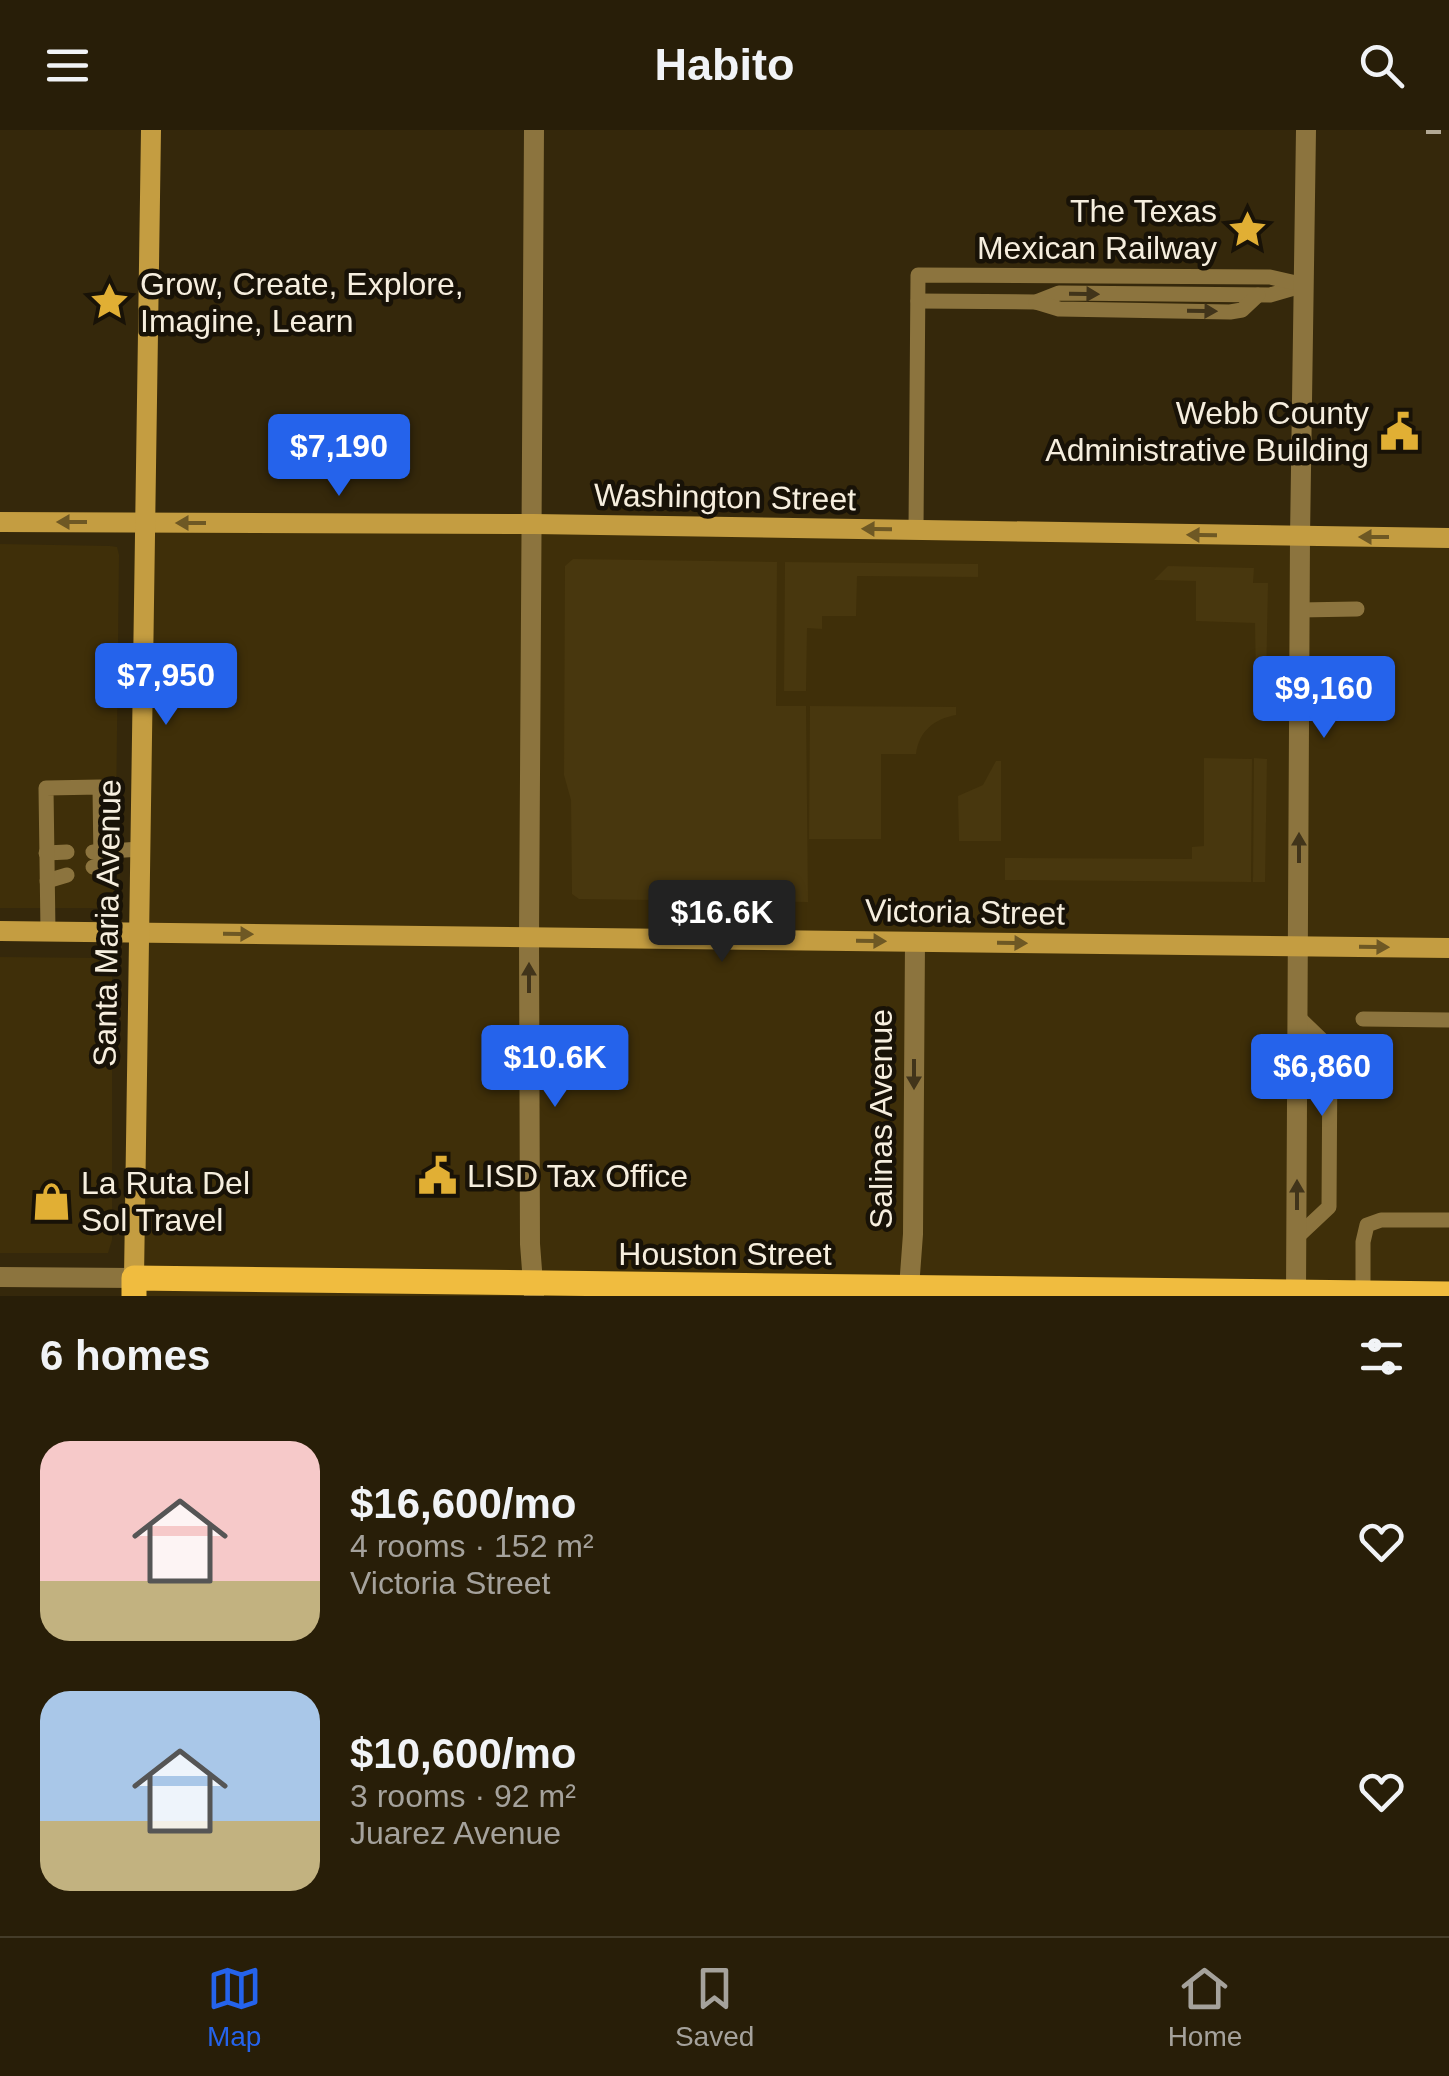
<!DOCTYPE html>
<meta charset="utf-8">
<style>
:root{--surface:#281e08;--page:#302712;--text:#f1f3f6;--muted:#a5a29c;--line:#443c29;--accent:#2563eb}
body{margin:0;font-family:Helvetica,sans-serif;background:var(--page);color:var(--text);height:100vh;display:flex;flex-direction:column;font-size:38px;white-space:nowrap}
*{box-sizing:border-box;margin:0}
p{font-size:32px;color:var(--muted)}
.icon{flex:none;width:55px;height:55px;fill:none;stroke:currentColor;stroke-width:2;stroke-linecap:round;stroke-linejoin:round}
.map{position:relative;height:1166px;overflow:hidden}
.panel{display:flex;flex-direction:column;background:var(--surface);flex:1}
.panel>*{flex:none}
.price{position:absolute;translate:-50% -85px;padding:0 22px;border-radius:10px;background:var(--accent);color:#fff;font-size:32px;line-height:65px;filter:drop-shadow(0 2px 5px #0008)}
.price::after{content:'';position:absolute;left:50%;top:60px;width:30px;height:22px;margin-left:-15px;background:inherit;clip-path:polygon(0 0,100% 0,50% 100%)}
.price.active{background:#222;color:#fff}
ul{padding:0;list-style:none}
li{display:flex;align-items:center;gap:30px;height:250px;padding:0 40px}
li span{display:grid;place-items:center;flex:none;width:280px;height:200px;border-radius:30px;color:#555}
li>.icon{margin-inline-start:auto}
span .icon{width:120px;height:120px;fill:#fffc;stroke-width:1}
li b{font-size:42px}
h2{display:flex;justify-content:space-between;align-items:center;height:120px;padding:0 40px;font-size:42px}
header{display:flex;justify-content:space-between;align-items:center;height:130px;padding:0 40px;background:var(--surface);font-size:45px;font-weight:800}
.tabs{display:flex;justify-content:space-around;align-items:center;height:140px;border-top:2px solid var(--line);background:var(--surface);font-size:28px;color:var(--muted)}
.tabs a{display:grid;justify-items:center;gap:5px}
.tabs .active{color:var(--accent)}
.map>svg:first-child{display:block}
.built{fill:#3f2f09}
.green{fill:#48370e}
.lines{fill:none;stroke-linecap:round;stroke-linejoin:round}
.service{stroke:#8c743e;stroke-width:15}
.minor{stroke:#8c743e;stroke-width:20}
.tertiary{stroke:#8c743e;stroke-width:20}
.secondary{stroke:#c49d41;stroke-width:20}
.primary{stroke:#f0bc3f;stroke-width:25}
.rail{stroke:#b3a995;stroke-width:8;stroke-dasharray:15 8;stroke-linecap:butt}
.oneway{fill:#41341a}
.oneway2{fill:#6e5824}
.labels{text-anchor:middle;dominant-baseline:central;stroke-width:9;stroke-linejoin:round;paint-order:stroke}
.poi-label{font-size:32px;fill:#f6eede;stroke:#181207;text-anchor:start}
.street-label{font-size:32px;fill:#f6eede;stroke:#181207}
</style>
<header><svg class="icon" aria-label="menu" viewBox="0 0 24 24"><path d="M4 6h16M4 12h16M4 18h16"/></svg>Habito<svg class="icon" aria-label="search" viewBox="0 0 24 24"><circle cx="10" cy="10" r="6"/><path d="M15 15l6 6"/></svg></header>
<div class="map">
<svg width="1449" height="1166" viewBox="0 0 1449 1166">
<rect width="100%" height="100%" fill="#35280b"/>
<!-- built -->
<g class="built">
<path d="M143,393L1449,408V1166H134Z"/>
<path d="M0,414L110,416L117,417L119,425L115,774L111,778H0Z"/>
<path d="M0,827L102,828L112,834V1110L108,1123H0Z"/>
</g>
<!-- green -->
<g class="green">
<path d="M573,429L777,432L776,576H806L808,772L579,769L572,764L571,670L564,645L565,436Z"/>
<path d="M785,432L978,434V447L857,446L856,486H822V499L807,498L806,561H784Z"/>
<path d="M1168,436L1254,438L1253,453H1268L1266,554H1256L1255,493L1196,491V451L1154,450Z"/>
<path d="M810,576L956,577V585C934,589 919,601 916,624H881V709H809Z"/>
<path d="M1204,628L1252,629L1251,752L1005,750V728L1192,729V717L1204,716Z"/>
<path d="M1254,628L1267,629L1265,752H1253Z"/>
<path d="M996,631H1001V711H959L958,666L983,655Z"/>
</g>
<g class="lines">
<!-- service -->
<g class="service">
<path d="M918,171L1036,172L1059,163L1270,165L1301,156"/>
<path d="M1036,172L1059,179L1230,182L1242,180L1258,165"/>
<path d="M916,399L918,145L1270,147L1305,155"/>
<path d="M1299,480L1357,479"/>
<path d="M1299,564L1357,563"/>
<path d="M93,722L141,719"/>
<path d="M46,723L67,722"/>
<path d="M47,751L67,745"/>
<path d="M48,802L46,658L100,657L101,735L93,737"/>
<path d="M1363,889L1449,890"/>
<path d="M1296,1108L1329,1077L1330,918L1298,887"/>
<path d="M1363,1163V1112L1367,1095L1381,1090H1449"/>
</g>
<!-- minor -->
<g class="minor">
<path d="M1300,407L1306,0"/>
<path d="M0,1147L134,1148"/>
<path d="M909,1158L913,1104L915,812"/>
<path d="M534,1166L530,1114L529,807L534,0"/>
</g>
<!-- tertiary -->
<path class="tertiary" d="M1296,1162L1300,407"/>
<!-- secondary -->
<g class="secondary">
<path d="M0,392L534,394L1449,408"/>
<path d="M0,801L1449,818"/>
<path d="M134,1148L151,0"/>
</g>
<!-- primary -->
<path class="primary" d="M134,1166V1148L1449,1164"/>
<!-- rail -->
<path class="rail" d="M1426,0H1449"/>
</g>
<!-- one-way arrows -->
<defs><path id="oneway-solid" d="M-6-.8H1V-3.2L6.5 0L1 3.2V.8H-6Z" transform="scale(2.5)"/></defs>
<g class="oneway">
<use href="#oneway-solid" transform="translate(1084 164) rotate(1)"/>
<use href="#oneway-solid" transform="translate(1202 181) rotate(1)"/>
<use href="#oneway-solid" transform="translate(1299 718) rotate(-90)"/>
<use href="#oneway-solid" transform="translate(529 848) rotate(-90)"/>
<use href="#oneway-solid" transform="translate(914 944) rotate(90)"/>
<use href="#oneway-solid" transform="translate(1297 1065) rotate(-90)"/>
</g>
<g class="oneway2">
<use href="#oneway-solid" transform="translate(72 392) rotate(-180)"/>
<use href="#oneway-solid" transform="translate(191 393) rotate(-180)"/>
<use href="#oneway-solid" transform="translate(877 399) rotate(-179)"/>
<use href="#oneway-solid" transform="translate(1202 405) rotate(-179)"/>
<use href="#oneway-solid" transform="translate(1374 407) rotate(-180)"/>
<use href="#oneway-solid" transform="translate(238 804) rotate(1)"/>
<use href="#oneway-solid" transform="translate(871 811) rotate(1)"/>
<use href="#oneway-solid" transform="translate(1012 813) rotate(1)"/>
<use href="#oneway-solid" transform="translate(1374 817) rotate(1)"/>
</g>
<!-- icons -->
<defs>
<symbol id="sight-bare" viewBox="-9 -9 18 18"><path d="M0-6L1.8-2.2L6-1.7L2.9 1.2L3.7 5.4L0 3.3L-3.7 5.4L-2.9 1.2L-6-1.7L-1.8-2.2Z" fill="#e1af34" stroke="#181207" stroke-width="2.5" paint-order="stroke"/></symbol>
<symbol id="civic-bare" viewBox="-9 -9 18 18"><path d="M-.6-6.5H3V-4.5H.6V-3L4-1V1h2V6H-6V1h2V-1L-.6-3ZM-1.2 2.5V6h2.4V2.5Z" fill="#e1af34" stroke="#181207" stroke-width="2.5" paint-order="stroke"/></symbol>
<symbol id="shop-bare" viewBox="-9 -9 18 18"><path d="M-5-2.5h2.3a2.7 3.5 0 0 1 5.4 0H5L5.5 6h-11ZM-1.5-2.5h3a1.5 2.3 0 0 0-3 0Z" fill="#e1af34" stroke="#181207" stroke-width="2.5" paint-order="stroke"/></symbol>
</defs>
<g fill-rule="evenodd">
<use href="#sight-bare" x="1220" y="72" width="55" height="55"/>
<use href="#sight-bare" x="82" y="144" width="55" height="55"/>
<use href="#civic-bare" x="1372" y="274" width="55" height="55"/>
<use href="#civic-bare" x="410" y="1018" width="55" height="55"/>
<use href="#shop-bare" x="24" y="1044" width="55" height="55"/>
</g>
<g class="labels">
<!-- poi labels -->
<g class="poi-label">
<text x="1217" y="81" text-anchor="end">The Texas<tspan x="1217" dy="37">Mexican Railway</tspan></text>
<text x="140" y="154">Grow, Create, Explore,<tspan x="140" dy="37">Imagine, Learn</tspan></text>
<text x="1369" y="283" text-anchor="end">Webb County<tspan x="1369" dy="37">Administrative Building</tspan></text>
<text x="467" y="1046">LISD Tax Office</text>
<text x="81" y="1053">La Ruta Del<tspan x="81" dy="37">Sol Travel</tspan></text>
</g>
<!-- street labels -->
<g class="street-label">
<text transform="translate(725 367) rotate(1)">Washington Street</text>
<text transform="translate(965 782) rotate(1)">Victoria Street</text>
<text transform="translate(107 793) rotate(-89)">Santa Maria Avenue</text>
<text transform="translate(881 989) rotate(-90)">Salinas Avenue</text>
<text x="725" y="1124">Houston Street</text>
</g>
</g>
</svg>
<b class="price" style="left:339px;top:369px">$7,190</b>
<b class="price" style="left:166px;top:598px">$7,950</b>
<b class="price" style="left:1324px;top:611px">$9,160</b>
<b class="price active" style="left:722px;top:835px">$16.6K</b>
<b class="price" style="left:555px;top:980px">$10.6K</b>
<b class="price" style="left:1322px;top:989px">$6,860</b>
</div>
<section class="panel">
<h2>6 homes<svg class="icon" aria-label="filters" viewBox="0 0 24 24"><path d="M4 7h16M4 17h16"/><circle cx="9" cy="7" r="2"/><circle cx="15" cy="17" r="2"/></svg></h2>
<ul>
<li><span style="background:linear-gradient(#f6c9c9 70%,#c2b280 0)"><svg class="icon" aria-label="home" viewBox="0 0 24 24"><path d="M3 11l9-7 9 7M6 9v11h12V9"/></svg></span><div><b>$16,600/mo</b><p>4 rooms · 152 m²</p><p>Victoria Street</p></div><svg class="icon" aria-label="heart" viewBox="0 0 24 24"><path d="M12 20l-8-8c-3-5 5-10 8-4 3-6 11-1 8 4z"/></svg></li>
<li><span style="background:linear-gradient(#a9c7e8 65%,#c2b280 0)"><svg class="icon" aria-label="home" viewBox="0 0 24 24"><path d="M3 11l9-7 9 7M6 9v11h12V9"/></svg></span><div><b>$10,600/mo</b><p>3 rooms · 92 m²</p><p>Juarez Avenue</p></div><svg class="icon" aria-label="heart" viewBox="0 0 24 24"><path d="M12 20l-8-8c-3-5 5-10 8-4 3-6 11-1 8 4z"/></svg></li>
</ul>
</section>
<nav class="tabs">
<a class="active"><svg class="icon" aria-label="map" viewBox="0 0 24 24"><path d="M3 6l6-2 6 2 6-2v14l-6 2-6-2-6 2zM9 4v14M15 6v14"/></svg>Map</a>
<a><svg class="icon" aria-label="saved" viewBox="0 0 24 24"><path d="M7 4h10v16l-5-4-5 4z"/></svg>Saved</a>
<a><svg class="icon" aria-label="home" viewBox="0 0 24 24"><path d="M3 11l9-7 9 7M6 9v11h12V9"/></svg>Home</a>
</nav>
